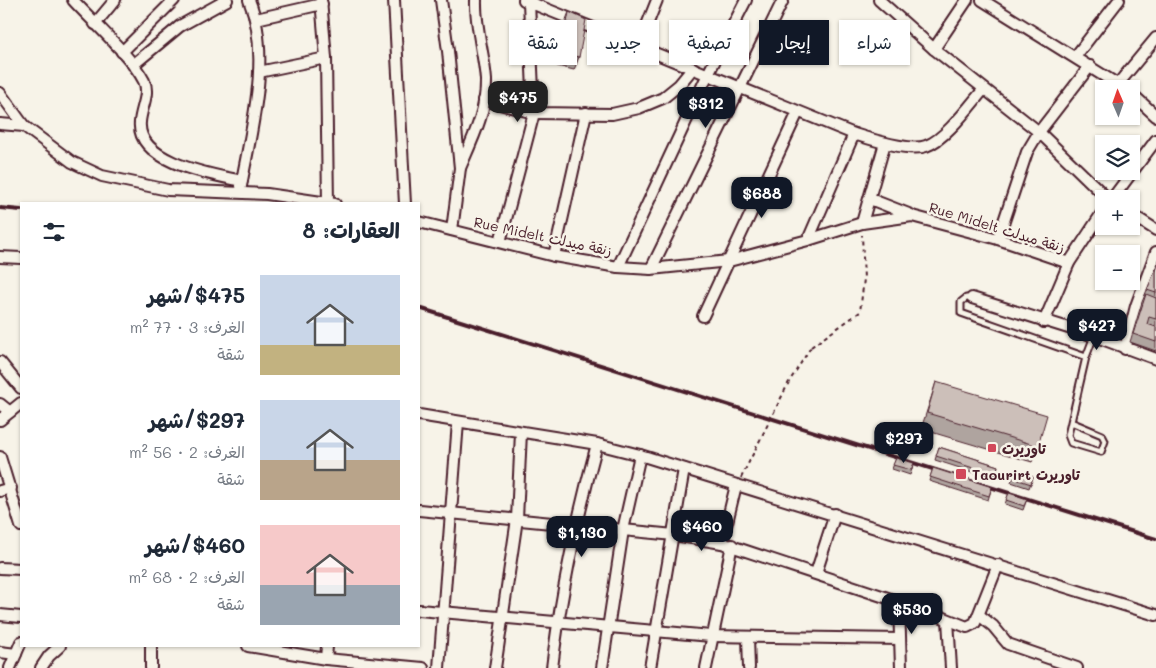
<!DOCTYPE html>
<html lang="ar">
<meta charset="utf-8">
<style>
:root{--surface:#fff;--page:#f6f6f7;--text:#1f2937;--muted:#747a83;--accent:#111827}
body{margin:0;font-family:Mali,"Playpen Sans Arabic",sans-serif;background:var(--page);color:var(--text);direction:rtl;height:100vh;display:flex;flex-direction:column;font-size:19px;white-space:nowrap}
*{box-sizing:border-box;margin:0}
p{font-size:16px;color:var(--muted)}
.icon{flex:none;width:28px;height:28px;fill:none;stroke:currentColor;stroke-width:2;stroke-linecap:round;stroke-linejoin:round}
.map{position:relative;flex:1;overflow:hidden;direction:ltr}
.drawer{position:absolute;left:20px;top:202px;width:400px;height:445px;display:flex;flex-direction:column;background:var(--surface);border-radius:0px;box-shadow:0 1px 4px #0004;direction:rtl}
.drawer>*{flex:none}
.banner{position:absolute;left:435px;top:20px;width:475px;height:45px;direction:rtl;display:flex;gap:10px}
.needle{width:32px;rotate:358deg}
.fabs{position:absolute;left:1095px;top:80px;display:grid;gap:10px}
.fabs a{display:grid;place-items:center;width:45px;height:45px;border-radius:0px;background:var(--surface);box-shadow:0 1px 4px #0004;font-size:25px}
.price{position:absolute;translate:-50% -42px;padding:0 11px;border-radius:10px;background:var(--accent);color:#fff;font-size:16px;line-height:32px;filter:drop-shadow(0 1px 2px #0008)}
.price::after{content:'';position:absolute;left:50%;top:30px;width:15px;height:11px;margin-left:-8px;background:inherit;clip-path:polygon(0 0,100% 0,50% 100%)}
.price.selected{background:#222;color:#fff}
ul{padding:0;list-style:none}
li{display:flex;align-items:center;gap:15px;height:125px;padding:0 20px}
li span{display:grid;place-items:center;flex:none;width:140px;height:100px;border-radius:0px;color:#555}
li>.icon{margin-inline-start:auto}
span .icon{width:60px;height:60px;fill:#fffc;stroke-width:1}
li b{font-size:21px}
h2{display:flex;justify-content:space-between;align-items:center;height:60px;padding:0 20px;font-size:21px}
.pill{padding:0 18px;border-radius:0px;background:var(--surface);box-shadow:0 1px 4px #0004;font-size:18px;line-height:45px}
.pill.selected{background:var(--accent);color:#fff}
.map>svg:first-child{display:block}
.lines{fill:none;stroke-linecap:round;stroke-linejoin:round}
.service-casing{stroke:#4a1f2b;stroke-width:9}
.minor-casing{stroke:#4a1f2b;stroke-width:14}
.path{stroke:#4a1f2b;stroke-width:2;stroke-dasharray:4 4;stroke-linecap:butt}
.service{stroke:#f7f3e8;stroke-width:5}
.minor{stroke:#f7f3e8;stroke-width:10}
.rail{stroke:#4a1f2b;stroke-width:4}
.path-bridge{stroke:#4a1f2b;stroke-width:2;stroke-dasharray:4 4;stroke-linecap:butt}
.wall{fill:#afa49f;stroke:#4a1f2b}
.building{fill:#ccbfb9;stroke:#4a1f2b}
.poi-dot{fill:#d1495b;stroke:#f7f3e8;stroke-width:2}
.labels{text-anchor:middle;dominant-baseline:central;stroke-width:5;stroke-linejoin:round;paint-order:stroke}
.street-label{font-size:14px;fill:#4a1f2b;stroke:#f7f3e8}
.poi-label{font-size:14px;font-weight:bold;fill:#4a1f2b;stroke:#f7f3e8;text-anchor:start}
</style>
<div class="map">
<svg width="1156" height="668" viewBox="0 0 1156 668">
<rect width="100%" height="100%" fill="#f7f3e8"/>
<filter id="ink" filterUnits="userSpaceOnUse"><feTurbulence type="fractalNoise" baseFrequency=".02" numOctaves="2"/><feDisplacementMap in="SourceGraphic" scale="10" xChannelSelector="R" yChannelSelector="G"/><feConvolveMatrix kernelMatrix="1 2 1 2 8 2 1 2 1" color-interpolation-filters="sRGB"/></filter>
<g filter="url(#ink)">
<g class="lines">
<defs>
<g id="service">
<path d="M972,298H966L961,302V313L1086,357"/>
<path d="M1071,422L1102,435L1105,441L1101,452L1071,443L1068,435L1086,357L1094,336"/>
</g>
<g id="minor">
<path d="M73,0C92,21 132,57 144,81C150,94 141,108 140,122C136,163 215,175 242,181"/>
<path d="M321,0L326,58L328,204"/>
<path d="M394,0L405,204"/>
<path d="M441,0L448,51L460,168L452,230"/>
<path d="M524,0L854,134C870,139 910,152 926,146C945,140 971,104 984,89"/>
<path d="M879,0L934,49L1039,132L1108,199"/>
<path d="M982,0L1125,89"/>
<path d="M256,19L322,4"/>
<path d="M95,24L115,0"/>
<path d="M639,45L657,0"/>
<path d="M934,49L967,0"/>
<path d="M122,52L174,0"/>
<path d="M1075,57L1119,0"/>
<path d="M133,65L180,26L227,0"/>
<path d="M259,72L326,58"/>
<path d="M1118,84L1156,38"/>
<path d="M0,93L24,126L72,162L102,176L168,190L267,194L335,204"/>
<path d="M1131,93L1156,116"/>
<path d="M484,100L534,113L612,114L639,108L663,98L679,85L693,68"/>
<path d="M0,124L24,126"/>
<path d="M460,168C472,140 487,111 486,80C484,53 475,27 476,0"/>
<path d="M241,186C251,130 272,55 249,0"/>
<path d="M870,199L911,215"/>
<path d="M1112,199L1156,140"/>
<path d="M1131,214L1156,230"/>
<path d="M419,222L554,256L618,267L651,269L729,261L808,240L862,223L912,216L998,239L1069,263"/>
<path d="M862,223L885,143"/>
<path d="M998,239L1027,152L1039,132L1090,66"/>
<path d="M808,240L854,134"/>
<path d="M500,242L534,113L529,2"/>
<path d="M554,256L586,113"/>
<path d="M0,257L21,258"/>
<path d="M618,267L708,74L746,0"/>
<path d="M651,269L783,0"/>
<path d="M972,298L1094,336L1156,359"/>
<path d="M703,316L798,112"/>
<path d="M1044,322L1069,263L1104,210"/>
<path d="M1125,349L1136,306L1156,252"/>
<path d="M0,362L21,388"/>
<path d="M0,404L10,412"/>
<path d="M419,415L597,444L640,455L1156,615"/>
<path d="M0,420L21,403"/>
<path d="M0,457L21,526"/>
<path d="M0,491L11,488"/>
<path d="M419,510L674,535L722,543L924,610L967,627L975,623L998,565"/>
<path d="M722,543L736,485"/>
<path d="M0,568L21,569"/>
<path d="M816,573L835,514"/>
<path d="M899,604L901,668"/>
<path d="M419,610L711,636L900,639"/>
<path d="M0,615L21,617"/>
<path d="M979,615L993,626L1008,644L1077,668"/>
<path d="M948,620L951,668"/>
<path d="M748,637L749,668"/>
<path d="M151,646V668"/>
<path d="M248,646L326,659L423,668"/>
<path d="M0,652L16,654"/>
<path d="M326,659L327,646"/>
<path d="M10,668L21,642"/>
<path d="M41,668L49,656L60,646"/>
<path d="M439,668L458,422"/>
<path d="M495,668L517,519L521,432"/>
<path d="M552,668C561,592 577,518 597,444"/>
<path d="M602,668L623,530L640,455"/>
<path d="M650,668L684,469"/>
<path d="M706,668L732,545"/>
</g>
</defs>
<!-- service casing -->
<use href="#service" class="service-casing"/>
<!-- minor casing -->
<use href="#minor" class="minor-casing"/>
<!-- path -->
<path class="path" d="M811,347L860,312L864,279L862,235"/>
<!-- service -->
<use href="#service" class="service"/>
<!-- minor -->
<use href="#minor" class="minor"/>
<!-- rail -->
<g class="rail">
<path d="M0,208L21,210"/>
<path d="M419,308L1156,539"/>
</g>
<!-- path-bridge -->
<path class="path-bridge" d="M741,478L789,382L811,347"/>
</g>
<!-- wall -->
<g class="wall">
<path d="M569,12L579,57L574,70L557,66L564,25Z"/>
<path d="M1156,268V351L1130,342L1142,302Z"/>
<path d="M936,382L1038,446L1032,462L921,429L931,398Z"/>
<path d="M902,436L920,442L916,453L898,448Z"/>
<path d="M939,447L998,466L994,479L935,460Z"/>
<path d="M896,458L914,463L910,475L892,469Z"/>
<path d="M933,468L992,487L988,500L929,481Z"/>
<path d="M1015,471L1033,477L1029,488L1011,482Z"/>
<path d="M1009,493L1027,499L1023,510L1005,504Z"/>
</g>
<!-- building -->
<g class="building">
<path d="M569,12L586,20L579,57L561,54Z"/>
<path d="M1156,268V293L1147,290Z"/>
<path d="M1146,294L1156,298V319L1149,317L1147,324L1156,327V342L1133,334Z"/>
<path d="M936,382L1047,415L1038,446L927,413Z"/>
<path d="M902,436L920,442L917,449L899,444Z"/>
<path d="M939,447L998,466L995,475L936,456Z"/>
<path d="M896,458L914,463L911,470L893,465Z"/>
<path d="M933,468L992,487L989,496L930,477Z"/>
<path d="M1015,471L1033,477L1031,484L1013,478Z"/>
<path d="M1009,493L1027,499L1024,506L1006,500Z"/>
</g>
</g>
<!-- markers -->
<g class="poi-dot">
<rect x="987" y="443" width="10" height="10" rx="2.5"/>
<rect x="955" y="468" width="12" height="12" rx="2.5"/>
</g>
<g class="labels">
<!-- street labels -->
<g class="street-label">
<text transform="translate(997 227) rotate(17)">Rue Midelt زنقة ميدلت</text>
<text transform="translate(543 236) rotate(12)">Rue Midelt زنقة ميدلت</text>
</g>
<!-- poi labels -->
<g class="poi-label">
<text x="1002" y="448">تاوريرت</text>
<text x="972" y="474">Taourirt تاوريرت</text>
</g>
</g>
</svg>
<div class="fabs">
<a><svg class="needle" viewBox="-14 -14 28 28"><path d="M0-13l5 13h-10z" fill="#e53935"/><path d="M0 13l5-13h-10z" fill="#747a83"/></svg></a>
<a><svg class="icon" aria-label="layers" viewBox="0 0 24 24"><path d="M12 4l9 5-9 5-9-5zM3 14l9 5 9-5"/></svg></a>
<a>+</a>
<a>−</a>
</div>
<b class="price selected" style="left:518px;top:123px">$475</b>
<b class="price" style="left:706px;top:129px">$312</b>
<b class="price" style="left:762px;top:219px">$688</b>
<b class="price" style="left:1097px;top:351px">$427</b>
<b class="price" style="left:904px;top:464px">$297</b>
<b class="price" style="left:702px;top:552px">$460</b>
<b class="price" style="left:582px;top:558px">$1,130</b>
<b class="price" style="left:912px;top:635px">$530</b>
<div class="banner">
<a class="pill">شراء</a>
<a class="pill selected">إيجار</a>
<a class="pill">تصفية</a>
<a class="pill">جديد</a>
<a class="pill">شقة</a>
</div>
<section class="drawer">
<h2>العقارات: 8<svg class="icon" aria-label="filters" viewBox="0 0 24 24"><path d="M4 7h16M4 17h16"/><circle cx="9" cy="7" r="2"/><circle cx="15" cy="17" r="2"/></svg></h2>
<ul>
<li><span style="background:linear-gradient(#c9d6e8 70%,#c2b280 0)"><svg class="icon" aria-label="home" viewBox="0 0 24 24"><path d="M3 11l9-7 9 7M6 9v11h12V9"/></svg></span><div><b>$475/شهر</b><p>الغرف: 3 · 77 m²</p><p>شقة</p></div></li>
<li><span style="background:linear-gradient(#c9d6e8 60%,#b9a48a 0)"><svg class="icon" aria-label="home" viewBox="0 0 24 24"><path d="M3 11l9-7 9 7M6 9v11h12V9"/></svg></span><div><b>$297/شهر</b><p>الغرف: 2 · 56 m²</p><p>شقة</p></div></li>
<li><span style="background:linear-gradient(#f6c9c9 60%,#9aa5b1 0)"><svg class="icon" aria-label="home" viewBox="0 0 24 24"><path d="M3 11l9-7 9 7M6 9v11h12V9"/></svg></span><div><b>$460/شهر</b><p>الغرف: 2 · 68 m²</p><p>شقة</p></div></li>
</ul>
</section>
</div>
